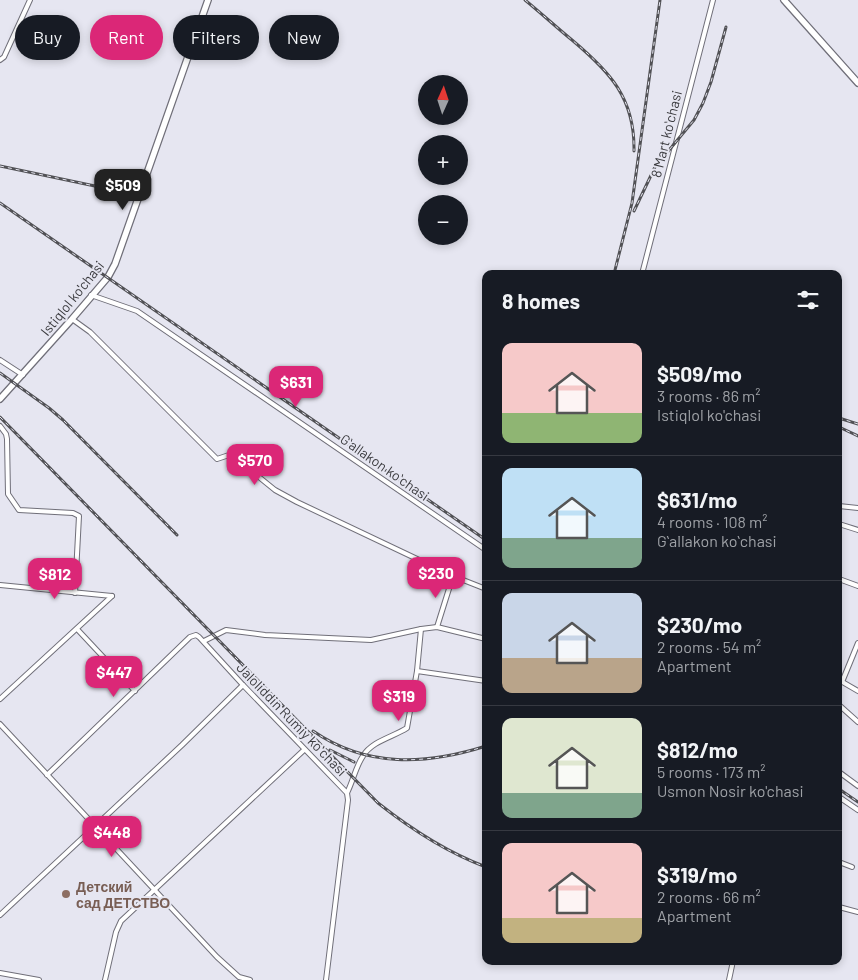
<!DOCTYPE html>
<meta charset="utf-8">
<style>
:root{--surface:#171b24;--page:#242831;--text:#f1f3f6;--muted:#9ea1a6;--line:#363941;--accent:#db2777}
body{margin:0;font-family:Barlow,sans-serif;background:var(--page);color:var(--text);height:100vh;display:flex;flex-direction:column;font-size:19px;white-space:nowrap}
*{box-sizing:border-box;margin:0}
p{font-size:16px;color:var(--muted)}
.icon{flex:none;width:28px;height:28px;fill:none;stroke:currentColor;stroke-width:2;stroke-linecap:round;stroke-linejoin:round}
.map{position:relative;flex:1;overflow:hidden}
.drawer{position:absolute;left:482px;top:270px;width:360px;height:695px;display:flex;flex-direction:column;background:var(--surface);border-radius:10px;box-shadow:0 2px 8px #0003}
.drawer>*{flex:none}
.hud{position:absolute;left:15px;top:15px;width:392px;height:45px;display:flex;gap:10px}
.needle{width:32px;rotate:3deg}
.controls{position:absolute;left:418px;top:75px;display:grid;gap:10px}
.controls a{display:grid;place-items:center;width:50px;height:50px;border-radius:50%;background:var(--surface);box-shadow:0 2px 8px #0003;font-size:25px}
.price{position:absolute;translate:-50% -42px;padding:0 11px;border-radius:10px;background:var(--accent);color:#fff;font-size:16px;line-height:32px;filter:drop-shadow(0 1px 2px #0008)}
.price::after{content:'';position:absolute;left:50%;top:30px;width:15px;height:11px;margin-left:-8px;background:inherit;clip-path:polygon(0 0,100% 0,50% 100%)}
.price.current{background:#222;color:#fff}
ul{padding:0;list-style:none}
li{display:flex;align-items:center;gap:15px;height:125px;padding:0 20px}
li+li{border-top:1px solid var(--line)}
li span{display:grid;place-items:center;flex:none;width:140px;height:100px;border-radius:10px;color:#555}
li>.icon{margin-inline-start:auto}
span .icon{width:60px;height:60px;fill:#fffc;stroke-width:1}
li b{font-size:21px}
h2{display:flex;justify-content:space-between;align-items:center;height:60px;padding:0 20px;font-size:21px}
.chip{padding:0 18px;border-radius:22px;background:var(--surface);box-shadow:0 2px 8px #0003;font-size:18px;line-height:45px}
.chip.current{background:var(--accent);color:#fff}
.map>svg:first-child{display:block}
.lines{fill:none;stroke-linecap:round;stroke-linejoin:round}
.minor-casing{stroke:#706f79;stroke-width:6}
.secondary-casing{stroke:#706f79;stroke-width:8}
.minor{stroke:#fff;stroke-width:4}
.secondary{stroke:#fff;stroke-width:5.5}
.rail-casing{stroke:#515155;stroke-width:3}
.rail{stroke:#e6e6f1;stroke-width:1;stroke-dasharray:4;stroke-linecap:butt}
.education-dot{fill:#8d6e63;stroke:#e6e6f1;stroke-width:2}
.labels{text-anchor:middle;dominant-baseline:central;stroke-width:4;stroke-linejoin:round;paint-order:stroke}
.street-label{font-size:14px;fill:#3b3b3f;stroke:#e6e6f1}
.education-label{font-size:14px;font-weight:bold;fill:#785e54;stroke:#e6e6f1;text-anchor:start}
</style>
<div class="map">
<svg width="858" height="980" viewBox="0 0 858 980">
<rect width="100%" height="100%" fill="#e6e6f1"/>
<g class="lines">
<defs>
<g id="minor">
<path d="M0,60L4,57L30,0"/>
<path d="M642,274L713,0"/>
<path d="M91,295L137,311L486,550"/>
<path d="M72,319L90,332L217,459L229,455L233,456L275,490L297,502L453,576L486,589"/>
<path d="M0,360L23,375"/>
<path d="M0,426L6,434L7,439L8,494L19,510L73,513L79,516L75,593"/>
<path d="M839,506L858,508"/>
<path d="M839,524L858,530"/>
<path d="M839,579L858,586"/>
<path d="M0,585L112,596"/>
<path d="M437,627L453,576"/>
<path d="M77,629L135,691"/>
<path d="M204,641L226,630L265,635L371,640L421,629L437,627L486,639"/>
<path d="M417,671L486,681"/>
<path d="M839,680L858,691"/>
<path d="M842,682L858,643"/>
<path d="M0,699L112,596"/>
<path d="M839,705L858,722"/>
<path d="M0,724L217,957L239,977L250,980"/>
<path d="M839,772L858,786"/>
<path d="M47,775L190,637L196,635L199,637L243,685L347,793L348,800L326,980"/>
<path d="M347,793C353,781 356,766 363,756C372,741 393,737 407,728L417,671L421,629"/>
<path d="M839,797L858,810"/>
<path d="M839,862L852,867"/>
<path d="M839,907L858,912"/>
<path d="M0,915L182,745L243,685"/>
<path d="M0,973L39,980"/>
<path d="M105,980L116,932L121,921L304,750"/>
<path d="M729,980L733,961"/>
</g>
<g id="secondary">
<path d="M784,0L858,83"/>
<path d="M0,399L72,319L108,277L115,264L208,0"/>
</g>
</defs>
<!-- minor casing -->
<use href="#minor" class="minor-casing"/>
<!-- secondary casing -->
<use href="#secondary" class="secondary-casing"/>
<!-- minor -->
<use href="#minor" class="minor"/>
<!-- secondary -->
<use href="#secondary" class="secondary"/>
<defs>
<g id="rail">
<path d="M525,0C541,13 556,27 572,40C610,72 635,98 634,151"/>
<path d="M0,166L128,193"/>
<path d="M0,203L486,540"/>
<path d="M634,211L655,167L694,120L703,103L711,82L726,27"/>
<path d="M614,274L632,203L660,0"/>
<path d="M0,373L49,408L63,420L177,535"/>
<path d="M0,417L378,803C411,829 446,852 486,867"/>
<path d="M839,418L858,424"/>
<path d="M839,427L858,436"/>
<path d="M313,731C367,768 426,765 486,746"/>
<path d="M330,750L354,762"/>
<path d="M839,789L858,802"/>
</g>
</defs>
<!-- rail casing -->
<use href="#rail" class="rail-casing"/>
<!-- rail -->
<use href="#rail" class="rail"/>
</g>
<!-- markers -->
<circle class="education-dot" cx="66" cy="894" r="5"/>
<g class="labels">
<!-- street labels -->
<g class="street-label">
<text transform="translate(666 134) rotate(-76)">8 Mart koʻchasi</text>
<text transform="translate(72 298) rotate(-51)">Istiqlol ko'chasi</text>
<text transform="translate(385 467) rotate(35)">Gʻallakon koʻchasi</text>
<text transform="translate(292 719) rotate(46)">Jaloliddin Rumiy koʻchasi</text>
</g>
<!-- education labels -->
<g class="education-label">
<text x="76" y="886">Детский<tspan x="76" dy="16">сад ДЕТСТВО</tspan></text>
</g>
</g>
</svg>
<div class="controls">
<a><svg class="needle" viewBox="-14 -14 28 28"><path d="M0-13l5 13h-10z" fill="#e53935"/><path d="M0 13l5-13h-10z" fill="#9ea1a6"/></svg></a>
<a>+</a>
<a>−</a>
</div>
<b class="price current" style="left:123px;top:211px">$509</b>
<b class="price" style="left:296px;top:408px">$631</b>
<b class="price" style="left:255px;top:486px">$570</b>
<b class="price" style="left:436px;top:599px">$230</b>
<b class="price" style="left:55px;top:600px">$812</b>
<b class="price" style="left:114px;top:698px">$447</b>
<b class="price" style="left:399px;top:722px">$319</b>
<b class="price" style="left:112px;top:858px">$448</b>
<div class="hud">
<a class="chip">Buy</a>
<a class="chip current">Rent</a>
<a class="chip">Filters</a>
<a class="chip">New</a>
</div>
<section class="drawer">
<h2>8 homes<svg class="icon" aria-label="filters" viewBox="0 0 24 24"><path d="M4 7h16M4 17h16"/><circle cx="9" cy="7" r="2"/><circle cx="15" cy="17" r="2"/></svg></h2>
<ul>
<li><span style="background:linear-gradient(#f6c9c9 70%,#8fb573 0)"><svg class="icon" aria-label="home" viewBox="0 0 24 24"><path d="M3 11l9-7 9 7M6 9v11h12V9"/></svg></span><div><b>$509/mo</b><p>3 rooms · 86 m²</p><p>Istiqlol ko'chasi</p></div></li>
<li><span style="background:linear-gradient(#bfe0f5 70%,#7fa58c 0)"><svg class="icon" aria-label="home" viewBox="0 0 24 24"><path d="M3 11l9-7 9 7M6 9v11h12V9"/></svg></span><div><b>$631/mo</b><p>4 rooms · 108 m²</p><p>Gʻallakon koʻchasi</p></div></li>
<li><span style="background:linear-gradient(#c9d6e8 65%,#b9a48a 0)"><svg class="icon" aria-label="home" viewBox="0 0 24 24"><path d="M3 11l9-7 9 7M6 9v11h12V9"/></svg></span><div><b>$230/mo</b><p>2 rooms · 54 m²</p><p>Apartment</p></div></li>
<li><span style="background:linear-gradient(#dfe7d0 75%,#7fa58c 0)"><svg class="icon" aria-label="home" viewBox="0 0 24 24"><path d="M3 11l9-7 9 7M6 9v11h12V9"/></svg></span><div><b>$812/mo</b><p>5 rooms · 173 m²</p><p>Usmon Nosir ko'chasi</p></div></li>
<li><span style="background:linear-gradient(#f6c9c9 75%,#c2b280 0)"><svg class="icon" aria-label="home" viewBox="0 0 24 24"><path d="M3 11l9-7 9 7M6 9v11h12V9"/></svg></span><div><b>$319/mo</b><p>2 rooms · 66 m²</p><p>Apartment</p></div></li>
</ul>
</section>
</div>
